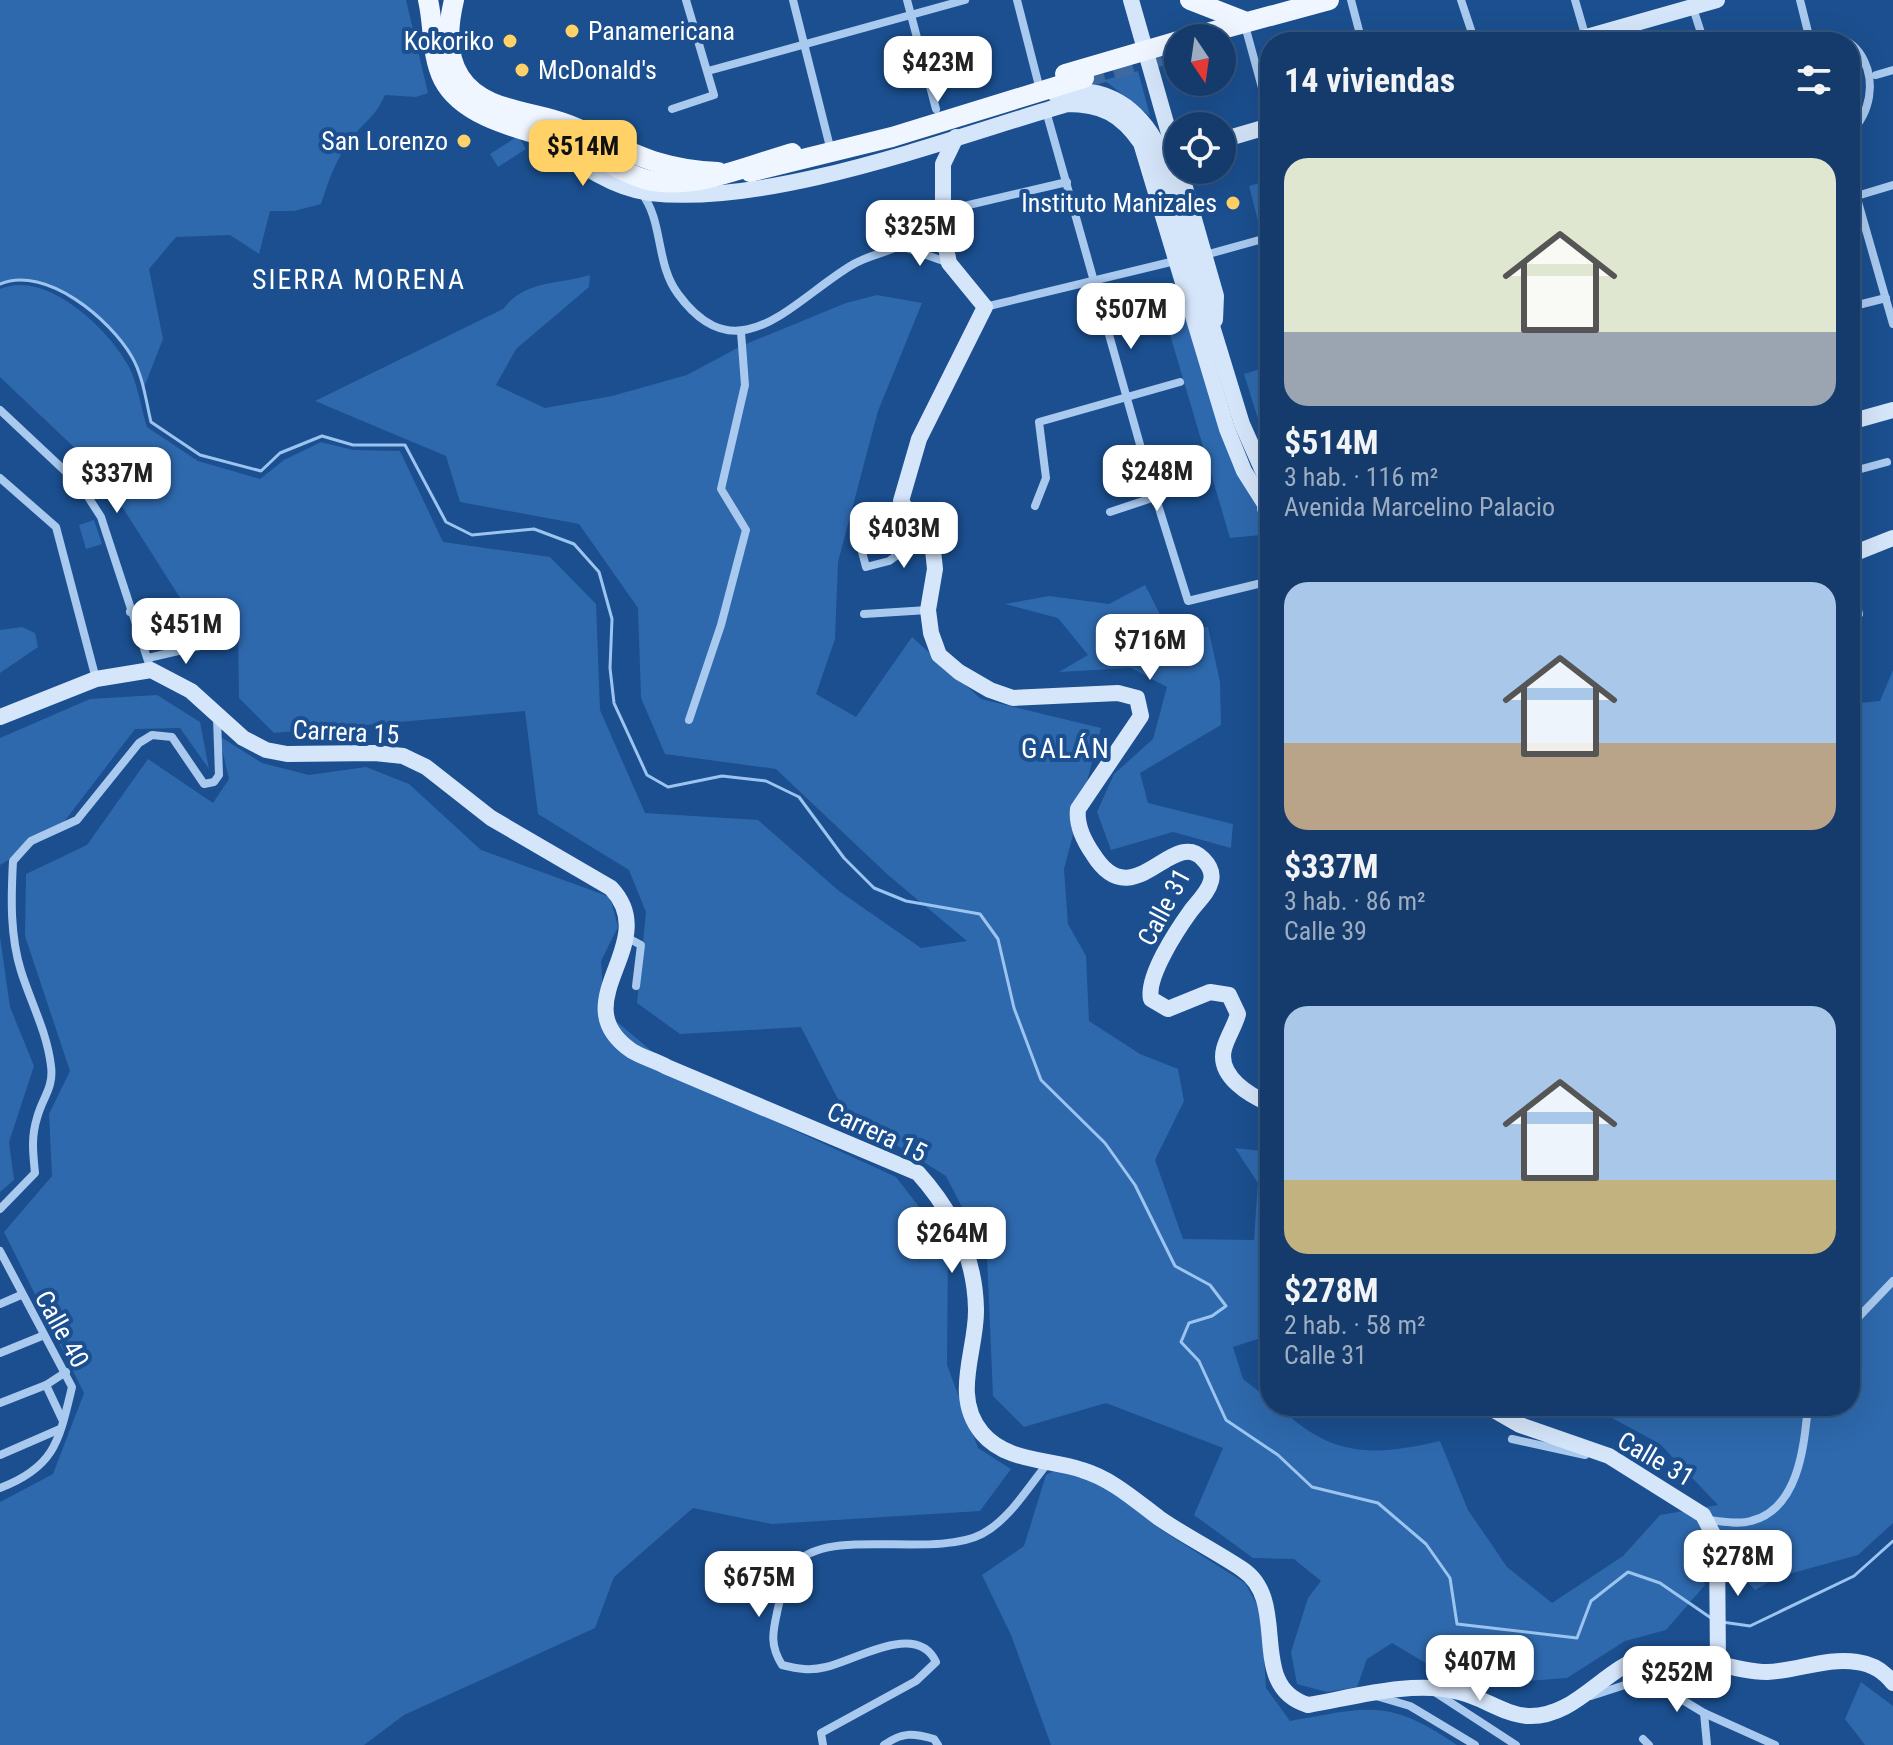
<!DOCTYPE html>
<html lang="es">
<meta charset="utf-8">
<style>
:root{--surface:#143b6b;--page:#1d4271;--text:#f1f3f6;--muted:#9dadc1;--line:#33557e;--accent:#ffd166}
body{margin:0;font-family:"Roboto Condensed",sans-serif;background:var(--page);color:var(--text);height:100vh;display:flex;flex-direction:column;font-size:30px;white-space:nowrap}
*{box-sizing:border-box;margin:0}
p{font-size:26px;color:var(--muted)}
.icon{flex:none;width:44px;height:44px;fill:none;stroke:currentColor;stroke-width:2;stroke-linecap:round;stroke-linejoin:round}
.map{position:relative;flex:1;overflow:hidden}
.sheet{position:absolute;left:1260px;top:32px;width:600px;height:1384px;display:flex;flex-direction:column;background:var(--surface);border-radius:32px;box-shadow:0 8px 32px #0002,0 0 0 2px var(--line)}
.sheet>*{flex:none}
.needle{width:52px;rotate:167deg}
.controls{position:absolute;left:1164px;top:24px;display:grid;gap:16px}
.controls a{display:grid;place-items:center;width:72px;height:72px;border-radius:50%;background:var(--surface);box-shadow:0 8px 32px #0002,0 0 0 2px var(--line);font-size:40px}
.price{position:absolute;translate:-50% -68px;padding:0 18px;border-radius:16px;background:#fff;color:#222;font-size:26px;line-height:52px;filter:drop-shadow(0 2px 4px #0008)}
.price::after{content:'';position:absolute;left:50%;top:48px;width:24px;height:18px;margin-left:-12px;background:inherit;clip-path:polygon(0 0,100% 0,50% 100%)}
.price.selected{background:var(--accent);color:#111}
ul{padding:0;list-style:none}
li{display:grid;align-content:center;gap:16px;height:424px;padding:0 24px}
li span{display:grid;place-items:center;height:248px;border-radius:24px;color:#555}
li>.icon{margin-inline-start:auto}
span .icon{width:144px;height:144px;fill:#fffc;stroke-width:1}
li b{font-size:34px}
h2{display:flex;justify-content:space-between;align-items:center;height:96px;padding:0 24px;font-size:34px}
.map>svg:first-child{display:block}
.green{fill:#2e69ad}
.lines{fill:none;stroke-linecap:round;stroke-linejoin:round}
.stream{stroke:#9cc4f0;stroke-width:3}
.primary-tunnel{stroke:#3d69a0;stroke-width:20;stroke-dasharray:20 10;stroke-linecap:butt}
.street{stroke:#a9c9ee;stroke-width:8}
.secondary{stroke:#d6e6fa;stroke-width:16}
.primary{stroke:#f0f6ff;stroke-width:20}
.primary-bridge{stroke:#f0f6ff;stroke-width:20}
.poi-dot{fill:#ffd166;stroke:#1b4f8f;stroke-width:3}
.labels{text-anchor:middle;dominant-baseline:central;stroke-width:8;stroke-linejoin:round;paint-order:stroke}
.poi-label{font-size:26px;fill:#fff;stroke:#1b4f8f;text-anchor:end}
.street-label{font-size:26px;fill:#fff;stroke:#1b4f8f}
.neighbourhood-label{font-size:28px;letter-spacing:2px;fill:#fff;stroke:#1b4f8f}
</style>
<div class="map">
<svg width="1893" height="1745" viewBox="0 0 1893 1745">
<rect width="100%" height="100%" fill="#1b4f8f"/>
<!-- green -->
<g class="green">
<path d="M0,0H406L428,93L416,97L385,95C376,115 368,119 354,135C337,156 329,179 321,204L294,211H270L259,254L230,235L176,237L149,269L163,339L143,390C140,380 137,369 133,360C114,320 45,265 0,284Z"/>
<path d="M1138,71L1150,116L1104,80Z"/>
<path d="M518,136L526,149L498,167L490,154Z"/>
<path d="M1270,180V230L1261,232L1249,186Z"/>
<path d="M590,275L589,287L516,349L496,385L545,408L612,396L687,375L741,346L846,303L877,295L922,303L878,411L838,562L835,639L816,694L856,717L912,637L981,699L1101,728L1064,869L1068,924L1086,956L1089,1021L1140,1054L1178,1069L1184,1101L1155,1160L1183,1239L1254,1240L1258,1183L1235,1148L1270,1152V1335L1233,1347L1243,1379L1270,1400V1406H1278C1331,1457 1371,1457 1440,1441L1468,1510L1507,1567L1552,1603L1623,1556L1660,1515L1718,1505L1660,1444L1590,1406H1850V698L1860,703L1880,701L1893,670V1523L1858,1555L1778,1577L1755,1590L1732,1566L1696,1546L1705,1585L1666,1630L1625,1641L1567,1678L1513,1682L1444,1674L1392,1643L1367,1659L1357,1687L1327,1692L1297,1684L1291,1652L1308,1598L1321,1581L1294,1559L1253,1558L1194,1515L1223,1448L1106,1403L1024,1427L993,1396L987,1256L946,1176L845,1113L801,1027L680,1034L637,1003L646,912L629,870L538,814L525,711L274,733L239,698L238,625L191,615L100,472L0,377V289C46,269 109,329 129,367C138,385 141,408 147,427L198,461L260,479L284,460L321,442L353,450L400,451L443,542L550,557L596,604L600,710L645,813L758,820L839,891L921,948L967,941L888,875L776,769L665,754L641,698L638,608L579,524L460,502L446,456L315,401L503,309C525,280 557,285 590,275Z"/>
<path d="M1179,292L1270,518V534L1230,538L1161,304Z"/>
<path d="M1270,366V429L1262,432L1244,374Z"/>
<path d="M94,520L102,544L86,549L79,525Z"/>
<path d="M1145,585L1168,630L1208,627L1220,682L1221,725L1140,773L1148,803L1233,824L1231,848L1173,832L1111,850L1097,812L1114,774L1153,739L1167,687L1131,668L1059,672L1088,655L1058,618L1005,604L1049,596L1109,604Z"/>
<path d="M22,627L35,633L38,647L0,673V630Z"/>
<path d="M157,695L200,722L209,769L180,728L135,729L57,831L0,865V738L90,699Z"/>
<path d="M219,736L262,763L309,775L366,767L409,784L481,850L610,897L618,927L601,961L603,995L616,1021L687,1081L896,1177L948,1244L947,1365L978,1448L1011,1469L980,1511L772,1524L693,1508L614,1577L595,1628L404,1715L364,1745H0V1502L53,1474L84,1393L4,1232L52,1176L49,1114L70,1071L25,936L26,874L87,845L148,759L213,803L229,779Z"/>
<path d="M0,937L10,1007L34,1066L9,1142L14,1180L0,1192Z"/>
<path d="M1059,1468L1129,1497L1160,1529L1245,1583L1261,1612L1266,1688L1290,1721C1369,1707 1388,1698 1457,1745H1051L1011,1635L982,1575L1024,1546L1046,1475Z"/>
<path d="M1861,1682L1893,1706V1745H1865L1845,1719Z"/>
</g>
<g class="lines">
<!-- stream -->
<g class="stream">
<path d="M0,284C46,265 110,319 132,357C143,376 146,401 151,422L200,455L261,471L280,453L322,436L353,445H405L446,522L472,535L534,529L574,544L599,572L612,619L610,668L614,703L647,775L668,787L722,776L766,781L799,797L844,858L874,888L906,901L980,914L998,939L1014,1008L1041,1080L1105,1143L1135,1185L1175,1266L1210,1285L1226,1306L1212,1316L1189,1323L1181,1342L1199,1361L1226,1420L1278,1455L1312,1487L1378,1503L1426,1544L1450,1578L1457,1624L1577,1638L1591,1601L1628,1572L1660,1583L1711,1618"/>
<path d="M1722,1622L1750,1626L1854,1576L1893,1541"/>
</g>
<!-- primary-tunnel -->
<path class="primary-tunnel" d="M1084,78L1167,54"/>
<!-- street -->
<g class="street">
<path d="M793,0L829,143"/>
<path d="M907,0L936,109"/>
<path d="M1017,0L1038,82"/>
<path d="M1351,0L1362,42"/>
<path d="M1461,0L1475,42"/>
<path d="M1575,0L1586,38"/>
<path d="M1800,0L1809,36"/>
<path d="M1692,5L1704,42"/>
<path d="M1244,22L1270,117"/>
<path d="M1797,42C1862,12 1893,91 1850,133"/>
<path d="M708,71L965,0"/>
<path d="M1876,75L1893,70"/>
<path d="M672,109L714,95L686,0"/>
<path d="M1046,111L1148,473L1188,601L1270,581"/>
<path d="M1850,174L1893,324"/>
<path d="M641,192C664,222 655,263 678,294C738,376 793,300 852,265C868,255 887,253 903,244C917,237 930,226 943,217"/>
<path d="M1850,198L1893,185"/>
<path d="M943,211L1067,182"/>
<path d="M901,246L949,263"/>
<path d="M1205,255L1270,237"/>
<path d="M985,307L1179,260"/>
<path d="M1850,307L1886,298"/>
<path d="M0,410L81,486L101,517L151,670"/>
<path d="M1850,472L1887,462"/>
<path d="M0,478L56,527L96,679"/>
<path d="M1035,506L1046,478L1039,422L1180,382"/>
<path d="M1261,509L1270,536"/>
<path d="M1110,512L1194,484"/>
<path d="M860,544L866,567L889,561L924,536"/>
<path d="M1850,578L1859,614"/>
<path d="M130,612L172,603"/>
<path d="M864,614L928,610"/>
<path d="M148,658L217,642"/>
<path d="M689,720L721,625L746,530L721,489L745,385L741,332"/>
<path d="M626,937L641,945L636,986"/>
<path d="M0,1209L35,1173C33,1153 31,1137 37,1118C42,1098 54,1088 51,1066C47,1032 31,1003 21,971C10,936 11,898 13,861L31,841L77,820L139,743L152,735L172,737L204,784L214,782L219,775L217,718"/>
<path d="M0,1251L72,1387C59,1441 55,1467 0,1488"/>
<path d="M0,1304L21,1295"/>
<path d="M1850,1326L1893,1281"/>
<path d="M0,1353L42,1336"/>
<path d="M46,1385L62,1419"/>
<path d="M0,1403L46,1385L66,1372"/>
<path d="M1512,1439L1585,1455"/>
<path d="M0,1455L60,1429"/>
<path d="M1708,1520C1721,1521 1738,1525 1751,1521C1799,1509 1804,1446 1808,1406"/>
<path d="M1433,1691L1516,1745"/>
<path d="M1376,1696L1410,1706L1475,1745"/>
<path d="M1591,1696L1631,1683L1658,1685L1704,1713L1775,1745"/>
<path d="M1704,1713L1707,1745"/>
<path d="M1643,1739L1649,1745"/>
<path d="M823,1745L821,1733L916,1681L936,1662C917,1621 857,1660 826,1667C810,1671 798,1669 782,1665C769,1644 773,1631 778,1608C782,1590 787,1571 801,1559C837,1529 936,1558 982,1534C1010,1519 1028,1487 1048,1463"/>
<path d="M884,1745C902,1732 913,1733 934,1739L938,1745"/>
</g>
<!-- secondary -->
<g class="secondary">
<path d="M1131,0L1178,165"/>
<path d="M1569,42L1717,0"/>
<path d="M1056,95C1100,83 1133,103 1155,140L1242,424L1270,487"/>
<path d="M956,137L943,164V233L949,263L985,307L919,439L901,501L933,550L935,569L928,610L931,633L939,655L959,672L990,690L1013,698L1118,693L1137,698L1141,716L1078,809C1076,825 1084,841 1093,854C1133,919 1173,826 1203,859C1209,865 1213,873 1211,881C1208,893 1197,902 1190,912C1177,930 1146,977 1151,999L1168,1009L1210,992L1229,995L1238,1014C1235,1026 1227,1037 1224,1049C1217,1077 1251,1096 1270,1104"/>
<path d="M1222,140L1270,126"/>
<path d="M548,141C578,163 611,188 650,193C771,207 950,138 1067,104C1102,104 1121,114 1141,143L1227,429L1244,471L1270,512"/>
<path d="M1180,170L1216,296L1215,320"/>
<path d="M1850,422L1893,410"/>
<path d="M1850,555L1893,538"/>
<path d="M0,717L96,679L151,670L191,691L243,738L266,750L287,754L375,753L403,756L426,767L491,818L611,888C664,944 560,1002 632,1051C642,1057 656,1061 667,1067L918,1173C953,1212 975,1256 976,1309C977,1350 951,1396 982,1433C1006,1462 1049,1459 1082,1470C1112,1479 1135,1500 1159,1518C1185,1536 1215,1551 1242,1569C1292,1602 1245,1686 1308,1705C1355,1697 1412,1680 1459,1692C1482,1697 1505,1715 1528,1716C1576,1718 1604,1667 1647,1656C1685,1647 1727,1672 1767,1672C1797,1671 1827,1657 1857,1662C1872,1664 1884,1671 1893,1683"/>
<path d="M1487,1406L1520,1425L1609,1456L1703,1515L1717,1542L1718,1665"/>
</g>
<!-- primary -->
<g class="primary">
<path d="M428,0C434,25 431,55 443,79C466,124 541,132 584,148"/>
<path d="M454,0C448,25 445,54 460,77C483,113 534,110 569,125C626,148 653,170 718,172"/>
<path d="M1190,0L1244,21"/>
<path d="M1189,38L1329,0"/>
<path d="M1065,74L1178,41"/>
<path d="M750,172L892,137L1084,78"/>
</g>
<!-- primary-bridge -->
<path class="primary-bridge" d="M584,148C605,160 628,176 652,181C697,189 750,165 792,153"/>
</g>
<!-- markers -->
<g class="poi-dot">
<circle cx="572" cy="31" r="8"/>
<circle cx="510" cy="41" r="8"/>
<circle cx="522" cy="70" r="8"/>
<circle cx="464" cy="141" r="8"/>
<circle cx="1233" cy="203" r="8"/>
</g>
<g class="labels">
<!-- poi labels -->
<g class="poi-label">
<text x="588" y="31" text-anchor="start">Panamericana</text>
<text x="494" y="41">Kokoriko</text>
<text x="538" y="70" text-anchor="start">McDonald's</text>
<text x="448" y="141">San Lorenzo</text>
<text x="1217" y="203">Instituto Manizales</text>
</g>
<!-- street labels -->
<g class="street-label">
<text transform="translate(346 732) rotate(3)">Carrera 15</text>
<text transform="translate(1164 907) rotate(-62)">Calle 31</text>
<text transform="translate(877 1132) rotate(25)">Carrera 15</text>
<text transform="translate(62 1329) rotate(61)">Calle 40</text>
<text transform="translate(1656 1459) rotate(30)">Calle 31</text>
</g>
<!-- neighbourhood labels -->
<g class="neighbourhood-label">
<text x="359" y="279">SIERRA MORENA</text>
<text x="1066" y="748">GALÁN</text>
</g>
</g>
</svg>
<div class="controls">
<a><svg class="needle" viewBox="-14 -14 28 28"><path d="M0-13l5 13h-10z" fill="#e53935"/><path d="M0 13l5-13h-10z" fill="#9dadc1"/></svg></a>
<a><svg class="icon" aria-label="locate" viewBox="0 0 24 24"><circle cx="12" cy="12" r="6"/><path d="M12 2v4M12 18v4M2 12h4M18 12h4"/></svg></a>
</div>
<b class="price" style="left:938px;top:104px">$423M</b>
<b class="price selected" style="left:583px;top:188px">$514M</b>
<b class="price" style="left:920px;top:268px">$325M</b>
<b class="price" style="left:1131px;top:351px">$507M</b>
<b class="price" style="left:1157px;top:513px">$248M</b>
<b class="price" style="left:117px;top:515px">$337M</b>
<b class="price" style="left:904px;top:570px">$403M</b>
<b class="price" style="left:186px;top:666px">$451M</b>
<b class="price" style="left:1150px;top:682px">$716M</b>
<b class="price" style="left:952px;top:1275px">$264M</b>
<b class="price" style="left:1738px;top:1598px">$278M</b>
<b class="price" style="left:759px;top:1619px">$675M</b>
<b class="price" style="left:1480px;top:1703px">$407M</b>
<b class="price" style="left:1677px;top:1714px">$252M</b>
<section class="sheet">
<h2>14 viviendas<svg class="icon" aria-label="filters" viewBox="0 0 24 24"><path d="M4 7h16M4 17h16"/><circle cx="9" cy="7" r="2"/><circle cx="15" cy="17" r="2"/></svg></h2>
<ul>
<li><span style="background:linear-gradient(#dfe7d0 70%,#9aa5b1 0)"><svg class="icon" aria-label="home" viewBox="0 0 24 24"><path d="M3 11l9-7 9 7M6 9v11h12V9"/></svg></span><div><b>$514M</b><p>3 hab. · 116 m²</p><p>Avenida Marcelino Palacio</p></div></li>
<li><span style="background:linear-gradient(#a9c7e8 65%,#b9a48a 0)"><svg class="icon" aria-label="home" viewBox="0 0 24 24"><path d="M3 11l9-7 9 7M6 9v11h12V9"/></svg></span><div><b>$337M</b><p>3 hab. · 86 m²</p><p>Calle 39</p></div></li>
<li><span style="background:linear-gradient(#a9c7e8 70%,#c2b280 0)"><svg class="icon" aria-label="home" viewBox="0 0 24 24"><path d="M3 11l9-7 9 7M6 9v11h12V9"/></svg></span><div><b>$278M</b><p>2 hab. · 58 m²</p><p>Calle 31</p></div></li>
</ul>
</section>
</div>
